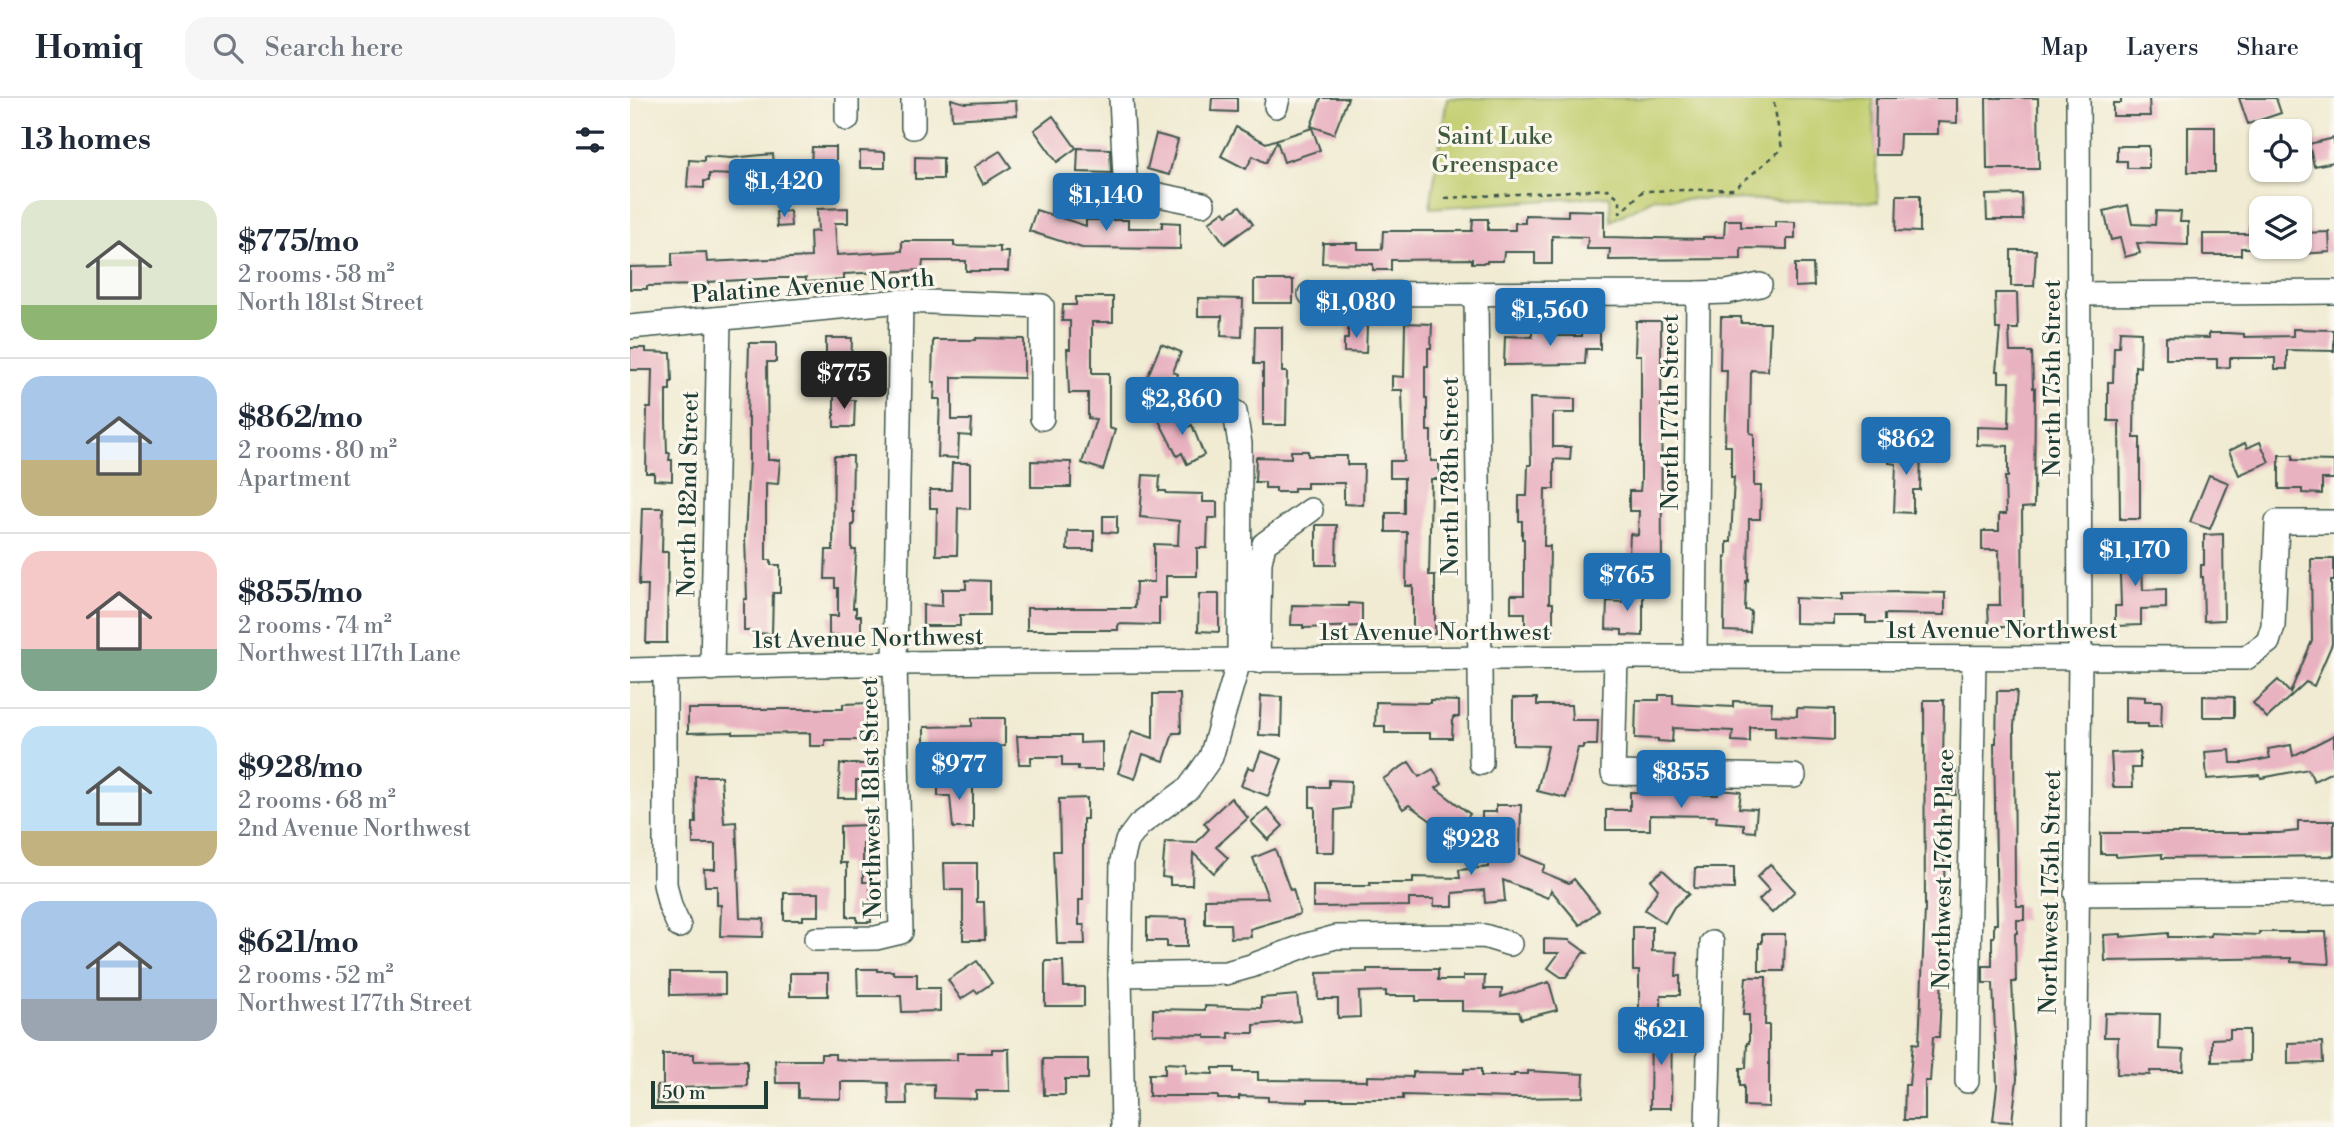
<!DOCTYPE html>
<meta charset="utf-8">
<style>
:root{--surface:#fff;--page:#f6f6f7;--text:#1f2937;--muted:#747a83;--line:#e0e1e3;--accent:#1f6fb2}
body{margin:0;font-family:"Libre Bodoni",serif;background:var(--page);color:var(--text);height:100vh;display:flex;flex-direction:column;font-size:26px;white-space:nowrap}
*{box-sizing:border-box;margin:0}
p{font-size:23px;color:var(--muted)}
.icon{flex:none;width:38px;height:38px;fill:none;stroke:currentColor;stroke-width:2;stroke-linecap:round;stroke-linejoin:round}
.map{position:relative;flex:1;overflow:hidden}
.sheet{display:flex;flex-direction:column;background:var(--surface);width:630px}
.sheet>*{flex:none}
.buttons{position:absolute;left:1619px;top:21px;display:grid;gap:14px}
.buttons a{display:grid;place-items:center;width:63px;height:63px;border-radius:14px;background:var(--surface);box-shadow:0 2px 5px #0004;font-size:35px}
.scale{position:absolute;left:21px;bottom:18px;width:117px;box-sizing:border-box;padding-left:7px;border:4px solid #1f3d34;border-top:0;font-size:19px;line-height:24px;white-space:nowrap;color:#1f3d34;-webkit-text-stroke:5px #fbf7ec;paint-order:stroke}
.price{position:absolute;translate:-50% -60px;padding:0 16px;border-radius:7px;background:var(--accent);color:#fff;font-size:23px;line-height:46px;filter:drop-shadow(0 2px 4px #0008)}
.price::after{content:'';position:absolute;left:50%;top:42px;width:21px;height:16px;margin-left:-10px;background:inherit;clip-path:polygon(0 0,100% 0,50% 100%)}
.price.active{background:#222;color:#fff}
ul{padding:0;list-style:none}
li{display:flex;align-items:center;gap:21px;height:175px;padding:0 21px}
li+li{border-top:2px solid var(--line)}
li span{display:grid;place-items:center;flex:none;width:196px;height:140px;border-radius:21px;color:#555}
li>.icon{margin-inline-start:auto}
span .icon{width:84px;height:84px;fill:#fffc;stroke-width:1}
li b{font-size:30px}
h2{display:flex;justify-content:space-between;align-items:center;height:84px;padding:0 21px;font-size:30px}
header{display:flex;align-items:center;gap:42px;box-sizing:border-box;height:98px;padding:0 35px;background:var(--surface);border-bottom:2px solid var(--line)}
header strong{font-size:33px}
nav{display:flex;gap:38px;margin-inline-start:auto;font-size:24px}
.search{width:490px;height:63px;background:var(--page);display:flex;align-items:center;gap:18px;box-sizing:border-box;padding:0 24px;border-radius:21px;color:var(--muted);font-size:26px}
main{display:flex;flex:1;min-height:0}
.map>svg:first-child{display:block}
.green{fill:#c2ce70;stroke:#708652;stroke-width:2}
.building{fill:#e9b2c1}
.lines{fill:none;stroke-linecap:round;stroke-linejoin:round}
.minor-casing{stroke:#3e574c;stroke-width:26}
.path{stroke:#3e574c;stroke-width:2.5;stroke-dasharray:5 5;stroke-linecap:butt}
.minor{stroke:#fff;stroke-width:23}
.labels{text-anchor:middle;dominant-baseline:central;stroke-width:6;stroke-linejoin:round;paint-order:stroke}
.park-label{font-size:24px;fill:#405a40;stroke:#fbf7ec}
.street-label{font-size:24px;fill:#1f3d34;stroke:#fbf7ec}
</style>
<header>
<strong>Homiq</strong>
<div class="search"><svg class="icon" aria-label="search" viewBox="0 0 24 24"><circle cx="10" cy="10" r="6"/><path d="M15 15l6 6"/></svg>Search here</div>
<nav><a>Map</a><a>Layers</a><a>Share</a></nav>
</header>
<main>
<section class="sheet">
<h2>13 homes<svg class="icon" aria-label="filters" viewBox="0 0 24 24"><path d="M4 7h16M4 17h16"/><circle cx="9" cy="7" r="2"/><circle cx="15" cy="17" r="2"/></svg></h2>
<ul>
<li><span style="background:linear-gradient(#dfe7d0 75%,#8fb573 0)"><svg class="icon" aria-label="home" viewBox="0 0 24 24"><path d="M3 11l9-7 9 7M6 9v11h12V9"/></svg></span><div><b>$775/mo</b><p>2 rooms · 58 m²</p><p>North 181st Street</p></div></li>
<li><span style="background:linear-gradient(#a9c7e8 60%,#c2b280 0)"><svg class="icon" aria-label="home" viewBox="0 0 24 24"><path d="M3 11l9-7 9 7M6 9v11h12V9"/></svg></span><div><b>$862/mo</b><p>2 rooms · 80 m²</p><p>Apartment</p></div></li>
<li><span style="background:linear-gradient(#f6c9c9 70%,#7fa58c 0)"><svg class="icon" aria-label="home" viewBox="0 0 24 24"><path d="M3 11l9-7 9 7M6 9v11h12V9"/></svg></span><div><b>$855/mo</b><p>2 rooms · 74 m²</p><p>Northwest 117th Lane</p></div></li>
<li><span style="background:linear-gradient(#bfe0f5 75%,#c2b280 0)"><svg class="icon" aria-label="home" viewBox="0 0 24 24"><path d="M3 11l9-7 9 7M6 9v11h12V9"/></svg></span><div><b>$928/mo</b><p>2 rooms · 68 m²</p><p>2nd Avenue Northwest</p></div></li>
<li><span style="background:linear-gradient(#a9c7e8 70%,#9aa5b1 0)"><svg class="icon" aria-label="home" viewBox="0 0 24 24"><path d="M3 11l9-7 9 7M6 9v11h12V9"/></svg></span><div><b>$621/mo</b><p>2 rooms · 52 m²</p><p>Northwest 177th Street</p></div></li>
</ul>
</section>
<div class="map">
<svg width="1704" height="1029" viewBox="0 0 1704 1029">
<rect width="100%" height="100%" fill="#fbf7ec"/>
<filter id="ink" filterUnits="userSpaceOnUse"><feTurbulence type="fractalNoise" baseFrequency=".0143" numOctaves="2"/><feDisplacementMap in="SourceGraphic" scale="14" xChannelSelector="R" yChannelSelector="G"/><feConvolveMatrix kernelMatrix="1 2 1 2 8 2 1 2 1" color-interpolation-filters="sRGB"/></filter>
<filter id="wash" filterUnits="userSpaceOnUse"><feTurbulence type="fractalNoise" baseFrequency=".00686" numOctaves="4" result="noise"/><feDisplacementMap in="SourceGraphic" scale="28" xChannelSelector="R" yChannelSelector="G"/><feGaussianBlur stdDeviation="1.57" result="paint"/><feColorMatrix in="noise" values="0 0 0 0 0 0 0 0 0 0 0 0 0 0 0 0 0 1.4 0 .05"/><feComposite in="paint" operator="in"/></filter>
<g filter="url(#wash)">
<rect width="100%" height="100%" fill="#f0ebd2"/>
<!-- green -->
<path class="green" d="M817,0H1243L1248,104L1024,100L981,123L980,98L800,110Z"/>
<g id="blocks">
<!-- building -->
<g class="building">
<path d="M582,0H607V14L581,13Z"/>
<path d="M691,0H718L704,36L681,28Z"/>
<path d="M1246,0H1327V25L1308,24V36H1270L1269,57H1245Z"/>
<path d="M1356,0H1408L1409,71H1357Z"/>
<path d="M1491,0H1519L1520,18H1483V5H1491Z"/>
<path d="M1609,0H1646L1651,15L1618,26Z"/>
<path d="M321,1L335,5L386,3L387,17L322,21Z"/>
<path d="M423,18L446,50L427,64L404,32Z"/>
<path d="M606,29L636,45L682,30L690,52L654,64L647,43L636,65L623,58L616,71L591,58Z"/>
<rect x="1558" y="29" width="27" height="45"/>
<path d="M526,36L548,42L539,77L517,71Z"/>
<path d="M1704,40V64L1684,68L1679,46Z"/>
<path d="M1487,48H1519V70H1497V63H1487Z"/>
<path d="M182,49H206V69L181,68Z"/>
<path d="M448,50L480,51L481,75L447,74Z"/>
<path d="M230,53L255,54V70H230Z"/>
<path d="M370,53L381,69L353,86L344,69Z"/>
<path d="M143,56L145,77L130,78V84L115,86V81H106V77L79,76V83H74V90L57,89L59,62L74,63V58L101,60Z"/>
<path d="M285,59L313,60V81H285Z"/>
<path d="M1392,96L1393,122H1357L1356,97Z"/>
<path d="M1267,97H1290V134L1266,133Z"/>
<path d="M1498,107L1502,126L1525,127L1526,113L1551,114L1550,124H1558V147L1507,145L1510,155L1495,159L1490,140L1481,142L1474,113Z"/>
<path d="M610,108L623,126L595,146L579,124L594,113L597,117Z"/>
<path d="M218,110V125H205L207,157L272,153V143H324V148L370,149V154H379L378,173H336V163H293L292,172L214,176V182L176,184V180H146L78,184V187L17,188V191H0V169L42,168V155L76,154L77,164L181,159L180,134L188,133L187,111Z"/>
<path d="M406,112L456,128V122H498V130H532V124L550,125V151L452,150L399,133Z"/>
<path d="M938,112L974,113V139L1073,141V139H1094L1095,122H1111V129H1145V123L1165,124V141H1157V151L1111,150V161L979,162L980,151H957L958,139L922,138V166H905V154H874L873,163H857V165H842V161L761,162V172H743V166L692,165L693,145H728V151H752L753,133H842L843,121H858V132H885V125H895V117L938,118Z"/>
<path d="M160,113L161,128L147,129L146,114Z"/>
<path d="M1619,129H1631V150H1611V157H1573V136H1619Z"/>
<path d="M1699,134L1700,154L1670,156V135Z"/>
<path d="M1381,152H1406L1404,188H1381Z"/>
<path d="M1165,166H1183L1184,188L1165,189Z"/>
<rect x="624" y="182" width="39" height="23"/>
<path d="M1365,195H1387L1388,231H1379L1380,254H1402L1403,290H1405L1404,409L1392,410L1393,529H1359L1358,507H1370L1369,452H1352V433H1369V416H1376L1375,379H1378V348L1347,347V329L1379,330L1380,284H1369V273H1366L1370,231H1366Z"/>
<path d="M446,199H483V224H462V275H479V330L485,332L473,372L452,365L466,321L458,320V295H439L437,251H440V223H432L433,207H446Z"/>
<path d="M568,200L613,201L612,239L591,238L592,218H568Z"/>
<path d="M1091,219H1111V225H1140L1138,273L1121,272L1120,335L1124,336V388H1131L1130,421H1119L1118,483H1116L1115,512L1121,513L1120,534L1094,533L1095,459H1097V444H1101L1104,379H1101V348H1095L1097,272H1090Z"/>
<path d="M1006,223H1031L1032,476H1009V459L999,458L1000,436L1008,437L1009,413H999V393H1010L1011,383V257H1005Z"/>
<path d="M775,225L802,226L801,250H798V268H795V300H797V333H801V363H809V381H801L800,434L799,477H805V536H783V488H776L777,434H756V415H774V380H760V363H774L772,292H762V278L774,279Z"/>
<path d="M718,228H737L736,255L714,254V241H718Z"/>
<path d="M625,229H652V274H657L656,327H633V266H624Z"/>
<path d="M902,231H920L919,238H952V231H970V251H956L955,266L874,267L875,238L902,239Z"/>
<path d="M1663,231L1704,232V253L1657,252V271H1645V260H1600V269L1587,270V261H1536V239L1579,240V235H1598L1614,236V239L1663,238Z"/>
<path d="M1490,233L1511,234L1510,269L1505,268L1504,340H1510V421H1490L1489,323H1478V284H1483L1484,249H1489Z"/>
<path d="M196,240H222L221,272H196Z"/>
<path d="M346,240L394,241V280L322,279V322H342L341,338L329,337L328,360L308,359L310,301H304L305,284H302L303,242H346Z"/>
<path d="M119,245H146V264H137L138,362H150L148,386L136,385V462H141V467H150V495H143L142,536L122,535V533H114V501H117L115,439L119,362V320H117Z"/>
<path d="M531,246L551,254L543,274L548,276L543,291L517,280Z"/>
<path d="M0,250H16V254L41,255L42,284H40V292H36V322L37,355H40L39,362H42V383L24,382V375H16L17,310H21L22,272H0Z"/>
<path d="M204,296H217V302H225L224,329H204Z"/>
<path d="M900,300L945,301V315H923V349H941L940,362L924,361V391H915L914,448H920L919,505H923V536H895V515H881V497H894V441H892V423H889V398H897L898,367H901Z"/>
<path d="M549,312L558,329L562,327L574,357L557,366L552,355L547,358L529,323Z"/>
<path d="M1630,344L1639,364L1609,377L1599,353L1615,345L1617,350Z"/>
<path d="M1260,350H1291L1290,392H1283V415L1264,414L1266,366L1259,365Z"/>
<path d="M661,353H678V358H717V367H734L733,407L714,406V385H677V390H664V394H646V390H635V384H625L626,359L661,360Z"/>
<path d="M1649,357H1663V362L1704,363V381H1692V396L1672,395V391H1649Z"/>
<path d="M204,358H223L222,414H224V427H222V452H226L223,510H226V518H231V538L199,537V518H208V490H205V481H195L196,452H203Z"/>
<path d="M401,363L441,364V389H401Z"/>
<path d="M322,365H340V411L328,410L327,457H306L307,410H300V392H321Z"/>
<path d="M513,377L530,378L529,393H536V395L573,396V404H587V420H578L577,450H567V478H536V500H529V527L488,526V532H397V510H505L506,484H524V446L548,447L549,423L510,419Z"/>
<path d="M1579,377L1599,385L1580,431L1560,424Z"/>
<path d="M12,410H33L32,454H38L37,545H16L18,487H9Z"/>
<path d="M473,418H487V435L473,434Z"/>
<path d="M686,427H707L706,467H686Z"/>
<path d="M438,433H464V452H437Z"/>
<path d="M1593,436L1594,522L1574,523L1573,479H1571V467H1574V437Z"/>
<path d="M1489,445H1511L1513,492L1536,491V510L1511,511V527L1485,528V508H1491Z"/>
<path d="M1681,461H1704V483H1701L1702,546L1684,588L1676,584L1637,620L1623,605L1648,582L1660,595L1682,543Z"/>
<path d="M336,482L360,483V517H330V528H293V507L312,508V491H336Z"/>
<path d="M992,491L1013,492V538L992,537V532L976,531L977,503L992,504Z"/>
<path d="M1273,494L1315,495V517L1255,516V525H1236V518H1204V526L1165,525V500L1213,502V495Z"/>
<path d="M569,496H589V534L568,533Z"/>
<path d="M719,505L732,506V528L673,530V527H661L662,507L719,508Z"/>
<path d="M1367,593H1387L1384,629L1385,787L1387,808H1394V822H1387V835H1385L1386,884H1382L1387,981L1382,1024L1363,1023L1367,988L1363,885H1353V868H1362V839H1364V826H1367L1364,645H1366Z"/>
<path d="M523,596H550L551,635H543L534,663L513,656L505,681L488,675L502,633L523,640Z"/>
<path d="M1029,597H1043V606L1103,609V603L1142,604L1141,617L1167,618V610L1204,611V642L1145,639V629H1120V644L1102,643L1103,633L1043,630L1042,644L1028,643V641L1005,640L1006,602H1029Z"/>
<path d="M631,598L652,599L651,638L629,637Z"/>
<path d="M1495,598L1515,599V603H1532L1531,629H1518V626H1503V624H1495Z"/>
<path d="M1573,598L1604,599V619H1573Z"/>
<path d="M883,600H907V607H941L942,622H968L967,647H953V650H948L936,700L907,693L918,648L883,647Z"/>
<path d="M800,602L829,603V619H823L822,640H800V635H755V628H745L746,604L800,605Z"/>
<path d="M1294,602H1314L1313,671H1326V697H1313L1315,818L1309,939H1303L1300,983H1295V1022H1274L1275,987H1279L1283,945L1289,946L1295,811Z"/>
<path d="M241,605L242,642H195V648H180V635L103,636V634L58,635V611H213V606Z"/>
<path d="M342,620H375V648L294,651V629L342,628Z"/>
<path d="M1704,637V673L1684,683L1678,671L1631,680L1630,677L1577,681L1575,654L1600,652L1601,665H1614L1640,660L1638,651L1661,647L1663,658Z"/>
<path d="M387,638H450V645L472,644V672H448V668H432V659H401V666H389Z"/>
<path d="M631,653L652,661L638,698L611,688L618,669L624,671Z"/>
<path d="M1510,654V670H1502L1503,689H1483L1481,655Z"/>
<path d="M779,664L789,679L803,671L812,686L806,690L840,716L823,739L779,707L773,711L753,681Z"/>
<path d="M210,666H242L243,682H226V700H208Z"/>
<path d="M65,678H91L94,725L106,724L110,820L134,821L133,839L90,838L91,807H87V788H75L74,771H85V746H63V725H66Z"/>
<path d="M308,682H331V687H343V730H323L320,698H308Z"/>
<path d="M699,682L721,683L720,710L705,712L704,754H685V709H680V689H699Z"/>
<path d="M1089,692L1111,694L1109,710L1127,711L1125,734L1114,733V726L1086,724L1087,718L1020,717V732H976V712H1000V694L1088,697Z"/>
<path d="M457,700V721H453V802H449V827H454L455,846H427L423,753H430L429,701Z"/>
<path d="M601,700L618,720L586,749L598,760L584,775L563,755L562,787H540V780L532,779L535,744L566,745L579,731L574,725Z"/>
<path d="M866,707H891L890,757L915,767L912,774L939,785L944,781L969,812L950,827L921,792L918,800L873,782L875,803L855,805L854,792L823,795V808H804V801H779V808L683,809V788H740V785H783V779L830,780L829,772L859,769V734H852V714H866Z"/>
<path d="M637,710L653,728L638,742L621,724Z"/>
<path d="M1668,723H1704V758L1532,760V756L1486,759V756H1471V735H1649L1668,733Z"/>
<path d="M238,727V746H233V784H240L241,824H227V819H217V765H210V728Z"/>
<path d="M645,751L660,792L663,791L670,816L620,831L621,839L601,840L600,826H575V801L638,800L623,760Z"/>
<path d="M314,765H347V804H354L355,842H333V792H315Z"/>
<path d="M1140,766L1165,793L1142,815L1129,802L1139,792L1127,779Z"/>
<path d="M1065,770H1104V791L1064,790Z"/>
<path d="M1033,772L1059,796L1044,809L1035,825L1015,812L1028,791L1020,782Z"/>
<path d="M154,795H189V818H173V822H154Z"/>
<path d="M517,820L557,821V849H537V843H517Z"/>
<path d="M1003,829H1022V853L1047,854L1046,878H1050V897H1031V922H1009V873H1003Z"/>
<path d="M1629,834H1696L1699,866L1661,864V860L1475,863L1474,837L1491,836V839L1538,835V839H1565L1581,838V835L1629,837Z"/>
<path d="M1132,836H1155L1154,873H1129V845H1132Z"/>
<path d="M914,841L939,842L957,855H953L936,879H931L918,870L929,855H914Z"/>
<path d="M347,863L362,885L347,895L345,892L331,901L318,882Z"/>
<path d="M415,863H433L434,889H454V908H415Z"/>
<path d="M227,871H247V873H263V876H287V890H310V913L272,914L271,898H228Z"/>
<path d="M737,871H808V882H833V878H855L854,891H872L871,899L919,884L927,912L891,921L889,914L832,913V903H786V898H756V893L729,894L730,919L708,920V901H688L687,875L737,874Z"/>
<path d="M40,874H95V896L40,897Z"/>
<rect x="160" y="875" width="38" height="23"/>
<path d="M1116,879H1136L1135,927H1139V1009L1114,1008V988H1110V970H1116L1117,945H1119V917H1113Z"/>
<path d="M667,897L670,923L624,927V935H599V940H575V937L523,936V911L575,912V908L631,910V900Z"/>
<path d="M1475,915L1530,916L1529,951L1554,952L1553,973H1520V977L1487,976L1488,939H1474Z"/>
<path d="M1021,928H1042L1041,1010H1020Z"/>
<path d="M1600,932H1619V963L1582,964V941L1600,940Z"/>
<path d="M1692,944L1693,965L1658,966V945Z"/>
<path d="M362,951H379L380,993H346V1001L304,1000V986L276,987L277,1006H259L258,985L236,984H211V1001L168,1000V985H146L145,962H191V956H205V961L229,963L327,962V955H362Z"/>
<path d="M33,956H64V963L117,962V988L46,990V1006H27V988H33Z"/>
<path d="M413,961H458V981H435V997H414Z"/>
<path d="M535,965L556,966V975H558L583,976V970H604V974H628V982L737,983V978L783,979V974L834,975V971H851V978H884V976H898V973L954,976L953,999L884,1000L773,997V1001H678V1004L638,1003V999L609,998V1001H588V998H519V976H535Z"/>
</g>
</g>
</g>
<g filter="url(#ink)">
<use href="#blocks" fill-opacity="0" stroke="#3e574c" stroke-width="2"/>
<g class="lines">
<defs>
<g id="minor">
<path d="M217,0V21"/>
<path d="M491,0L496,98"/>
<path d="M646,8L648,0"/>
<path d="M283,29V0"/>
<path d="M443,103L524,96L573,106"/>
<path d="M680,196L1068,195L1097,194L1130,187"/>
<path d="M846,196L851,665"/>
<path d="M1448,196L1704,194"/>
<path d="M0,229L271,203L412,208V320"/>
<path d="M986,559L983,675L1164,678"/>
<path d="M1065,559L1068,195"/>
<path d="M628,563L630,464L634,446L681,412"/>
<path d="M82,571L89,222"/>
<path d="M0,572L265,565L986,559L1616,560L1638,544L1643,528L1647,424H1704"/>
<path d="M35,572V786L40,808L49,828"/>
<path d="M1446,796L1704,794"/>
<path d="M186,841L246,840L271,834L265,565L271,203"/>
<path d="M490,877L596,875L621,868L677,847L706,839L854,838L880,846"/>
<path d="M1337,983L1344,560"/>
<path d="M493,1029L490,877L492,763L497,743L509,727L559,690L581,659L609,563L610,346L605,314"/>
<path d="M1077,1029L1082,845"/>
<path d="M1445,1029L1450,559L1448,0"/>
</g>
</defs>
<!-- minor casing -->
<use href="#minor" class="minor-casing"/>
<!-- path -->
<path class="path" d="M815,100L978,91L990,101V115L1013,93L1104,91L1152,51L1143,0"/>
<!-- minor -->
<use href="#minor" class="minor"/>
</g>
</g>
<g class="labels">
<!-- park labels -->
<g class="park-label">
<text x="865" y="39">Saint Luke<tspan x="865" dy="28">Greenspace</tspan></text>
</g>
<!-- street labels -->
<g class="street-label">
<text transform="translate(183 189) rotate(-4)">Palatine Avenue North</text>
<text transform="translate(1423 280) rotate(-90)">North 175th Street</text>
<text transform="translate(1041 314) rotate(-90)">North 177th Street</text>
<text transform="translate(821 378) rotate(-90)">North 178th Street</text>
<text transform="translate(59 396) rotate(-89)">North 182nd Street</text>
<text x="1372" y="533">1st Avenue Northwest</text>
<text x="805" y="535">1st Avenue Northwest</text>
<text transform="translate(238 541) rotate(-1)">1st Avenue Northwest</text>
<text transform="translate(242 700) rotate(-91)">Northwest 181st Street</text>
<text transform="translate(1314 771) rotate(-89)">Northwest 176th Place</text>
<text transform="translate(1421 794) rotate(-89)">Northwest 175th Street</text>
</g>
</g>
</svg>
<div class="buttons">
<a><svg class="icon" aria-label="locate" viewBox="0 0 24 24"><circle cx="12" cy="12" r="6"/><path d="M12 2v4M12 18v4M2 12h4M18 12h4"/></svg></a>
<a><svg class="icon" aria-label="layers" viewBox="0 0 24 24"><path d="M12 4l9 5-9 5-9-5zM3 14l9 5 9-5"/></svg></a>
</div>
<div class="scale">50 m</div>
<b class="price" style="left:154px;top:121px">$1,420</b>
<b class="price" style="left:476px;top:135px">$1,140</b>
<b class="price" style="left:726px;top:242px">$1,080</b>
<b class="price" style="left:920px;top:250px">$1,560</b>
<b class="price active" style="left:214px;top:313px">$775</b>
<b class="price" style="left:552px;top:339px">$2,860</b>
<b class="price" style="left:1276px;top:379px">$862</b>
<b class="price" style="left:1505px;top:490px">$1,170</b>
<b class="price" style="left:997px;top:515px">$765</b>
<b class="price" style="left:329px;top:704px">$977</b>
<b class="price" style="left:1051px;top:712px">$855</b>
<b class="price" style="left:841px;top:779px">$928</b>
<b class="price" style="left:1031px;top:969px">$621</b>
</div>
</main>
